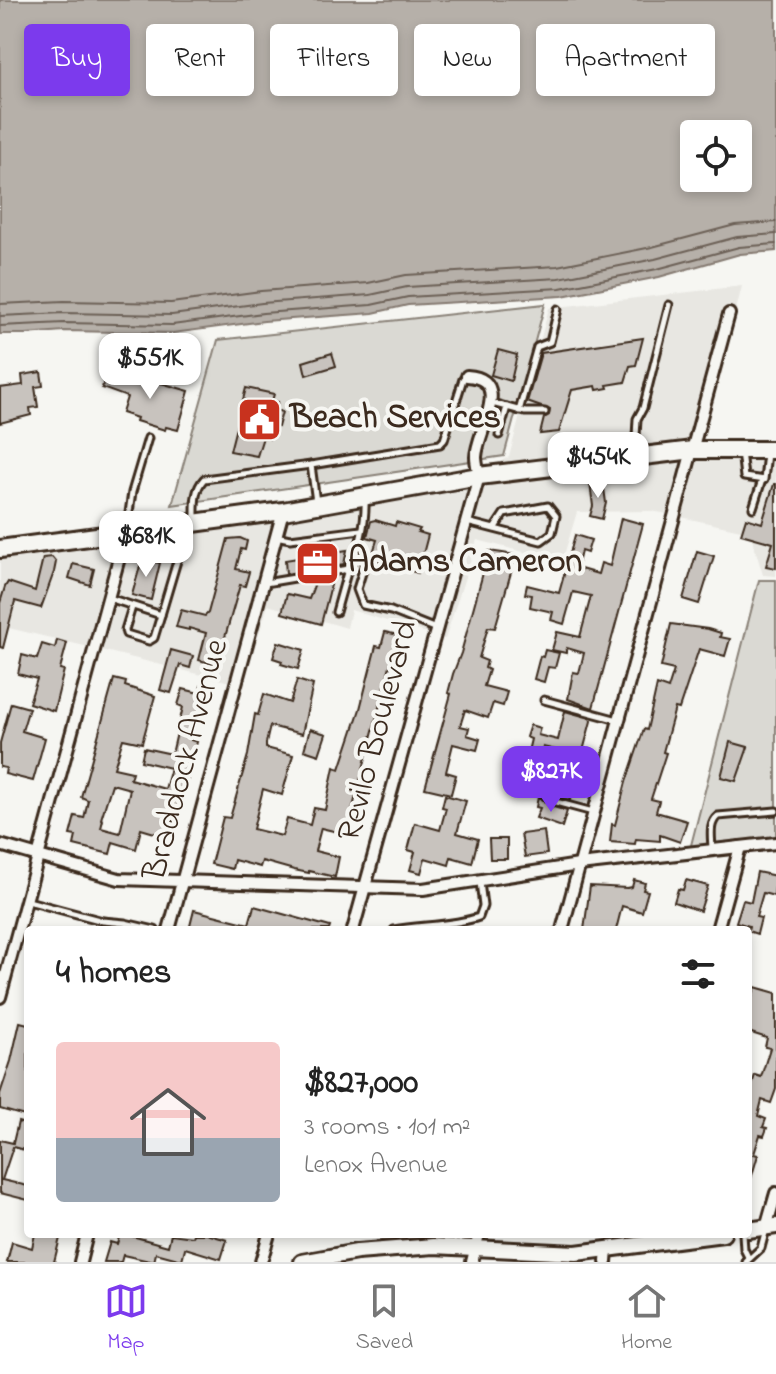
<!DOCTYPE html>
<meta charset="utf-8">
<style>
:root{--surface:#fff;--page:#f6f6f6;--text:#222;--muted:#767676;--line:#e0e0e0;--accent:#7c3aed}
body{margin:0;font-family:"Indie Flower",sans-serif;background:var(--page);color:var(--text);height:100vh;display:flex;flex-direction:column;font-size:30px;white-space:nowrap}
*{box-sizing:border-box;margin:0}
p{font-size:26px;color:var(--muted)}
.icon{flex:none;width:44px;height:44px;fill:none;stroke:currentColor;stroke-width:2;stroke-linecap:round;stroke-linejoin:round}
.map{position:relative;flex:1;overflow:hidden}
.details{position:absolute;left:24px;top:926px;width:728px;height:312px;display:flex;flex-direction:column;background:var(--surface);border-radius:8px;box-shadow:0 4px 12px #0003}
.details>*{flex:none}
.guide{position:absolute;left:24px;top:24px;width:728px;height:72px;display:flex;gap:16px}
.buttons{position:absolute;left:680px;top:120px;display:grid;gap:16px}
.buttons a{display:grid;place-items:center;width:72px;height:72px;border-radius:8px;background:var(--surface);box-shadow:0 4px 12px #0003;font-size:40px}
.price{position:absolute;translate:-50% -68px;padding:0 18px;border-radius:16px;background:#fff;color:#222;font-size:26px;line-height:52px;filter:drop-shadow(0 2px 4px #0008)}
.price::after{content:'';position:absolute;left:50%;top:48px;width:24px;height:18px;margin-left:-12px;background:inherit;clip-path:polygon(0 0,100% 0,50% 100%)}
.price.current{background:var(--accent);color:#fff}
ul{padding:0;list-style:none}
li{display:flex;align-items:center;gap:24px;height:200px;padding:0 32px}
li+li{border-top:2px solid var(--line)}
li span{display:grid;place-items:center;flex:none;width:224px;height:160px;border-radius:8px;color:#555}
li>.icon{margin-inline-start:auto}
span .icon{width:96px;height:96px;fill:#fffc;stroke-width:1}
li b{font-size:34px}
h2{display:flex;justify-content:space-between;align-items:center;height:96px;padding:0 32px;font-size:34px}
.chip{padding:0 28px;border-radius:8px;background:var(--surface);box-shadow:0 4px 12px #0003;font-size:28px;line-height:72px}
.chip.current{background:var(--accent);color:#fff}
.tabs{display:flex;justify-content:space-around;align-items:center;height:112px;border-top:2px solid var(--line);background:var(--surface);font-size:22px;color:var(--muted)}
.tabs a{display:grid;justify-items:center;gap:4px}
.tabs .current{color:var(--accent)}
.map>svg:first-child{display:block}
.built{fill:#e8e7e2}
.green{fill:#dad9d3;stroke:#8a8278;stroke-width:2}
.water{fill:#b6b0a9;stroke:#857a71;stroke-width:2;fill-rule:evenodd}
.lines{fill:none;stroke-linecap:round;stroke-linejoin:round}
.shore{stroke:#6c6056;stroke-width:2}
.building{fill:#c8c3be;stroke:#3b2a1e;stroke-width:2;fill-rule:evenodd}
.service-casing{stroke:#3b2a1e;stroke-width:11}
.minor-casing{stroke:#3b2a1e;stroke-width:16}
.secondary-casing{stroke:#3b2a1e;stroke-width:20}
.primary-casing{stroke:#3b2a1e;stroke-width:22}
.service{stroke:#f6f6f2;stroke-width:5}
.minor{stroke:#f6f6f2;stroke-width:10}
.secondary{stroke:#f6f6f2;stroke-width:14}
.primary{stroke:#f6f6f2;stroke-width:16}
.labels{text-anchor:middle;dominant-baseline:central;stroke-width:8;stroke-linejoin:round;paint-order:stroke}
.poi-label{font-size:34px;font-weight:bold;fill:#3b2a1e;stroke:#f6f6f2;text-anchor:start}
.street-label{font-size:34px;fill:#3b2a1e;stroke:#f6f6f2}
</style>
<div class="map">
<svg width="776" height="1262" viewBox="0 0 776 1262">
<rect width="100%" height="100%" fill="#f6f6f2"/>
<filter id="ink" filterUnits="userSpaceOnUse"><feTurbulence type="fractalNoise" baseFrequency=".0125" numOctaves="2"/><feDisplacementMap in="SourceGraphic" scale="16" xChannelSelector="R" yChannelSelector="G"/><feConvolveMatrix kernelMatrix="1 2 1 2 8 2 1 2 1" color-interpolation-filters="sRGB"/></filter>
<g filter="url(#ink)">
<!-- built -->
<g class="built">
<path d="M742,286L736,310L724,307L687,444L499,468L501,461L509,457L549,308Z"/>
<path d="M698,455L776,456V576L763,575L750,532L681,517Z"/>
<path d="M684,456L668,514L651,511L577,512L562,562L477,540L445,639L441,638L484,482Z"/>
<path d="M470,484L429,634L351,610L347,628L268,605L243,685L288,516Z"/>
<path d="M275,518L230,682L101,650L132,537Z"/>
<path d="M118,539L89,647L0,626V554Z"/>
</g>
<!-- green -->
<g class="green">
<path d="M545,304L504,456L172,505L218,340Z"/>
<path d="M759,580H776V843L689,853Z"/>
</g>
<!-- water -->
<path class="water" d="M0,0H776V251L740,254L659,277L562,296L408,305L373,313L264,321L173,333L64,331L26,334H0ZM694,134H738V178H694Z"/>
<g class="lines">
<!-- shore -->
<g class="shore">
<path d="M0,304L64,301L171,303L261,291L368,283L406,275L557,266L652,247L735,225L776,222"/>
<path d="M0,316L64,313L172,315L262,303L370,295L407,287L559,278L655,259L737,237L776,234"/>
<path d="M0,326L64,323L172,325L263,313L371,305L408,297L560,288L657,269L739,247L776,244"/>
</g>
</g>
<!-- building -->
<g class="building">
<path d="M643,338L636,365L630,366L625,382L607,385L608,388L597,390L596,386L572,390L559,432L540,434L544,418L549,415L550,410L527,402L541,353Z"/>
<path d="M498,350L517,355L511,381L491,375Z"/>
<path d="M332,353L336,366L306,375L303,362Z"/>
<path d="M41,372L43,386L35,387L38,407L30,408L31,415L0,423V388L23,385L22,375Z"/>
<path d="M106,374L130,382L133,375L189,391L178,430L166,427L165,430L136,421L137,418L122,413L127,397L102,388Z"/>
<path d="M246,388L274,394L272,401L278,402L275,410L282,412L278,427L272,426L269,439L263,437L257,456L230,451Z"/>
<path d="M603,481L606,503L602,519L590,516L593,506L590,483Z"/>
<path d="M774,484H776V568L766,566L773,543L741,534L746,518L762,523Z"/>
<path d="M621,518L643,524L593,708L568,699L573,672L579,673L584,653L567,648L566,653L552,650L557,632L580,637L591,596L573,592L564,624L551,620L553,612L530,607L532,595L525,594L527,585L559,593L575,535L591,540L587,553L581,551L577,568L598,574L601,563L610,566Z"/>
<path d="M375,520L395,526L396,522L420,529L418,532L428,535L418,573L371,559L377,540L367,537L371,521Z"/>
<path d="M240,538L247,541L245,550L241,549L236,569L249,572L245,586L240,585L217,665L199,660L206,633L189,628V630L176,627L181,610L205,616L208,613L228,539Z"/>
<path d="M347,550L344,564L286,574L285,560Z"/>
<path d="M489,551L516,555L495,628L488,627L479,658L487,661L485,668L489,670L484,686L507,692L503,706L493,703L488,718L465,710L460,726L469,728L467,735L480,739L477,750L453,744L446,772L456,775L451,794L425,788L451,694L448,693L453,674L461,653Z"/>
<path d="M697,551L714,556L699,604L683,599Z"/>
<path d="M52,557L56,562L54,572L41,608L15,601L3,648L0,647V603L5,587L8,582L35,591L43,558Z"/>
<path d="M142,559L160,563L151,600L132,595Z"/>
<path d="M73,564L94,569L90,585L69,578Z"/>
<path d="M316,580L331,585L321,624L282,613L287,594L309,599Z"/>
<path d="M671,624L708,629L721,633L720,637L730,639L725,656L699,649L679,709L675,708L663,752L666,753L651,799L659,801L656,812L687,821L680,842L660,835V841L636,839L635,844L610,842L612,824L615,825L626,782L644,729L647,730L657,685L668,689L674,670L661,667Z"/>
<path d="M385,632L398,635L346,834L321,828L315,851L339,857L335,877L309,871V873L294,870L262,861L260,867L234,860L232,869L211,864L223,817L230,818L248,755L255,714L258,715L264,694L290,703L297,680L313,685L302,734L270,726L266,743V748L293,755L282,795L263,789L253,829L282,836L287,819L310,825L314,808L325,810L334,767L340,769L360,709L376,646L381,647Z"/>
<path d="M57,640L67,643L60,669L64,670L54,711L29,703L37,679L18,674L22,655L37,659L42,644L55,648Z"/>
<path d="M278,642L304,650L298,669L281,664L282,661L273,658Z"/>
<path d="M171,650L193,656L190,668L180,665L171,693L160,690Z"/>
<path d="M545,650L559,653L555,668L548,667L544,682L534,679L540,656L543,657Z"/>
<path d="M114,679L126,682L125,686L155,696L142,743L123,739L114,768L132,772L130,779L165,789L171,768L141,761L144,748L172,754L183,707L178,705L183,689L199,693L201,686L211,689L205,711L199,710L191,740L197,742L191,763L193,764L168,837L141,829L136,849L113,842L110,854L74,845L76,836L70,835L75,816L84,818L88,800L81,797ZM112,784L130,789L120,833L101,828L103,820L101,819Z"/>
<path d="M11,703L29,708L22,731L45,738L33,781L5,774L6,768L0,767V743Z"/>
<path d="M565,711L590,718L591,721L570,800L555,796L542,786L543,782L550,784L557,778L564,752L543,747L539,763L526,760L531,739L526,737L530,725L540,728L538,735L558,740Z"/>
<path d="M310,729L326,734L319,755L304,750Z"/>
<path d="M730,742L748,747L736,781L721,777Z"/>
<path d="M445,795L466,801L457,833L478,839L472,863L451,857L449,865L425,858L421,873L410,870L415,852L408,850L415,823L440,830L446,808L442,807Z"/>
<path d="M538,797L550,806L567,811L562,827L536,818L540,808L536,807Z"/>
<path d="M544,831L547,854L525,857L521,834Z"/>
<path d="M489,839H507V859H490Z"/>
<path d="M757,872L776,876L774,896L763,893L756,917L761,918L757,934L748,931L749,926L736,922L743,900L751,902Z"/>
<path d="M634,880L645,883L643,890L648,891L642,912L622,906L616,930H584L590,886L627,888L632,887Z"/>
<path d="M686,880L708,886L700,911L674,902L678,889L683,890Z"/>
<path d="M254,906L330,927L329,930H189L194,910L249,924Z"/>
<path d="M755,987L776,993V1089L771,1103L762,1100L758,1116L766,1119L763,1127L767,1128L764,1136L760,1135L754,1154L758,1155L750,1182H748V1090L750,1091L755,1075L761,1077L770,1048L765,1047L767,1038L748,1032V1011Z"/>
<path d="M20,1022L28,1024V1117L0,1109V1094L11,1061Z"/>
<path d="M18,1122L28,1125V1151L13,1147L2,1180L28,1186V1200L0,1193V1140L13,1143Z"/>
<path d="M35,1234H61L54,1262H7L12,1242L32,1248Z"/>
<path d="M120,1234H133L132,1236L168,1246L171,1234L193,1237L194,1234H207L227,1240L221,1259L185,1248L182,1260L156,1253L154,1262L123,1255L121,1262H104L110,1242L117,1244Z"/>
</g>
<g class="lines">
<defs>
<g id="service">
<path d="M492,403L525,412H545"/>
<path d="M519,411L537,347L550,342L558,309"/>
<path d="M499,435L507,407"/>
<path d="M741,451L744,477L764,480L767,453"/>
<path d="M635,455L637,419L643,408L669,305"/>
<path d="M316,502L311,465L440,444L444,440L463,379L466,377"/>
<path d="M753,508L762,480"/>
<path d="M195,518C195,504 194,490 204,479L311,465"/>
<path d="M467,522L541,541L552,533L556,516L548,506L504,514L494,529"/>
<path d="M127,527L132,492L148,438"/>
<path d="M276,536L290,539L361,530"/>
<path d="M356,554L366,560L357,589L363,605L391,611L436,629"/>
<path d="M265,583L348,569C360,550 366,522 365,499"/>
<path d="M109,598L161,615L182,544L180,527"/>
<path d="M132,607L125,630L126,634L149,641L154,638L161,615"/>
<path d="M336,612L348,569"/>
<path d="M544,700L618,720"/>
<path d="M523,778L552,801L593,812"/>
<path d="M712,850C712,838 708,824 718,816L776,811"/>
<path d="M28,901L103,921L125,923L155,930"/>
<path d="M394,930C422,925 452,926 479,917L483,906L480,882"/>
<path d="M743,1234L744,1249L748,1257"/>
<path d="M746,1262L761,1248L766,1229"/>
</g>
<g id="minor">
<path d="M0,845L119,879L423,889L579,865L776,843"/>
<path d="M169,930L283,511"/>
<path d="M353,930L479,476C478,470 476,463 476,457C477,431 514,379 467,376"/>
<path d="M562,930L729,314"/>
<path d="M717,930L740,847"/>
<path d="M0,997L126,532"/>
<path d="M766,1228L776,1193"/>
<path d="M80,1262L87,1234"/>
<path d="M261,1262L269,1234"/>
<path d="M472,1262L479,1234"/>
<path d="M606,1262L607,1250"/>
</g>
<g id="secondary">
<path d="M748,1230L776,1226"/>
<path d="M302,1262L357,1252L434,1246L576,1253L723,1234"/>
</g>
<path id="primary" d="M0,549L283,511L479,476L635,457L693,450H776"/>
</defs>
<!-- service casing -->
<use href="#service" class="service-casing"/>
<!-- minor casing -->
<use href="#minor" class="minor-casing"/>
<!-- secondary casing -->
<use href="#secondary" class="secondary-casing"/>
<!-- primary casing -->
<use href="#primary" class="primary-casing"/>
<!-- service -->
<use href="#service" class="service"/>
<!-- minor -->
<use href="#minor" class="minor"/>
<!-- secondary -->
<use href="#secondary" class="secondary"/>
<!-- primary -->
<use href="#primary" class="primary"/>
</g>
</g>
<!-- icons -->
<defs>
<symbol id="civic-square" viewBox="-11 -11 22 22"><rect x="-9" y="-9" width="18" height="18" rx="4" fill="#c8321e" stroke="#f6f6f2"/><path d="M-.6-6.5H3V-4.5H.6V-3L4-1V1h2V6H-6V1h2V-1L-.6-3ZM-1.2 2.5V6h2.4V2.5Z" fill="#fff"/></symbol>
<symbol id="office-square" viewBox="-11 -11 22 22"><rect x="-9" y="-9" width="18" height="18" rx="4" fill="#c8321e" stroke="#f6f6f2"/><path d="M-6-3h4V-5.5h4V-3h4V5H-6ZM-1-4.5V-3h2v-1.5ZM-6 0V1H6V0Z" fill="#fff"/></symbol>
</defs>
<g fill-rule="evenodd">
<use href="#civic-square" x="234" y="394" width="51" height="51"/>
<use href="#office-square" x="292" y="538" width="51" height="51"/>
</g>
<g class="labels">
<!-- poi labels -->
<g class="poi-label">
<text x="290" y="419">Beach Services</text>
<text x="348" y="563">Adams Cameron</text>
</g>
<!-- street labels -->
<g class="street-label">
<text transform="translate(379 731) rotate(-75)">Revilo Boulevard</text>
<text transform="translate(187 760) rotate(-75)">Braddock Avenue</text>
</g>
</g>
</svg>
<div class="buttons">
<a><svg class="icon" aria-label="locate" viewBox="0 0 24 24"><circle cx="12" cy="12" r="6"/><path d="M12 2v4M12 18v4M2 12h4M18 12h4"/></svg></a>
</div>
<b class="price" style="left:150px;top:401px">$551K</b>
<b class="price" style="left:598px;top:500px">$454K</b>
<b class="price" style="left:146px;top:579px">$681K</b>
<b class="price current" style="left:551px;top:814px">$827K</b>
<div class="guide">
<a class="chip current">Buy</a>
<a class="chip">Rent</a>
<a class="chip">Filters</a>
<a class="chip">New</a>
<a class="chip">Apartment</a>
</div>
<section class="details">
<h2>4 homes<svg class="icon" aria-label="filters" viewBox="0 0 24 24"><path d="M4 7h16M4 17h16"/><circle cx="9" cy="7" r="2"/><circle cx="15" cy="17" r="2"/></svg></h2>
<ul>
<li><span style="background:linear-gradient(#f6c9c9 60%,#9aa5b1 0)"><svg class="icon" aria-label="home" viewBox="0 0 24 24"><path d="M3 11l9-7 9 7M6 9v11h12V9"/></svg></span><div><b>$827,000</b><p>3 rooms · 101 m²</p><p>Lenox Avenue</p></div></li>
</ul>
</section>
</div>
<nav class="tabs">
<a class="current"><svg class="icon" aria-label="map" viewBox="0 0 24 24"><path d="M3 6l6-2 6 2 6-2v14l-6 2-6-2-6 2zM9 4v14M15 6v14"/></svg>Map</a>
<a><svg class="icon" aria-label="saved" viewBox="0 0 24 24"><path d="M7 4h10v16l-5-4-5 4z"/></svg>Saved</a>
<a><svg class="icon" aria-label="home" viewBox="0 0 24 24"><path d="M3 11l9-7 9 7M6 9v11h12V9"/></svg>Home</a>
</nav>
